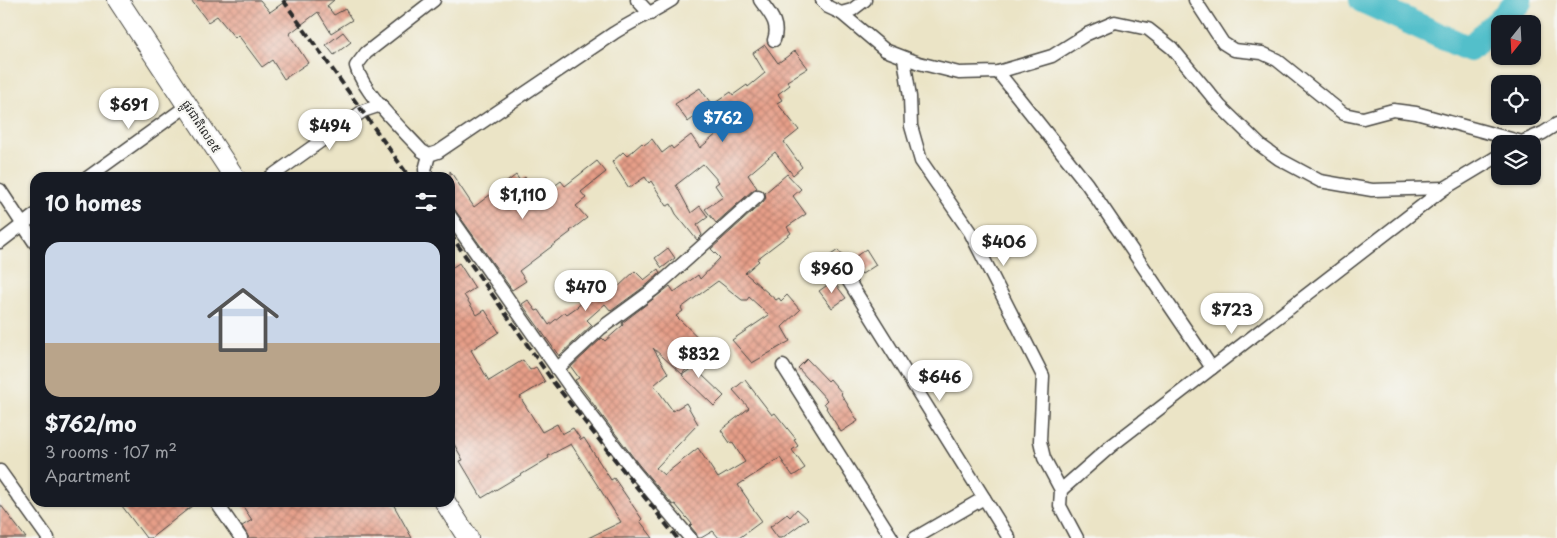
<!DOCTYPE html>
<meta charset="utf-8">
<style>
:root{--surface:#171b24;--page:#20242c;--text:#f1f3f6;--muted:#9ea1a6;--accent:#1f6fb2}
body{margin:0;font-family:"Playpen Sans","Noto Sans Khmer",sans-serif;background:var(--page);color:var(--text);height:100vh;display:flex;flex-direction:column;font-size:19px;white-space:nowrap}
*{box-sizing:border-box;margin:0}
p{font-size:16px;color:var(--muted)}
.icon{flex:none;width:28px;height:28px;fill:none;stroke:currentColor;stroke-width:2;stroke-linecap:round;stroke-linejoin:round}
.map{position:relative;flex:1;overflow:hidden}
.details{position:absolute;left:30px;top:172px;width:425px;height:335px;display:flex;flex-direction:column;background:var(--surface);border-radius:15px;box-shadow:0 1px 4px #0004}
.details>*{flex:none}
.needle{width:32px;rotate:198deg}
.tools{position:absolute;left:1491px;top:15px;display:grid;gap:10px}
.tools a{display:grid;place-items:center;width:50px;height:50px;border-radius:10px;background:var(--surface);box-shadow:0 1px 4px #0004;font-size:25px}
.price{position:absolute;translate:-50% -42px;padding:0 11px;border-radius:18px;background:#fff;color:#222;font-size:16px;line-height:32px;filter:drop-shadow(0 1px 2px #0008)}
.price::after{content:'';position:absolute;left:50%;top:30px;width:15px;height:11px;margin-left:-8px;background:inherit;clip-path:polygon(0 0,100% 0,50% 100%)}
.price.selected{background:var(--accent);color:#fff}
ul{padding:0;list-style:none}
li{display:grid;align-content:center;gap:10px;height:265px;padding:0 15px}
li span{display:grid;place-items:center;height:155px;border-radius:15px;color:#555}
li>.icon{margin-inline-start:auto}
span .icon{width:90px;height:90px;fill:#fffc;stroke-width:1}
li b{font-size:21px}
h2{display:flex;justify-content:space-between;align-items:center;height:60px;padding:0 15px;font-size:21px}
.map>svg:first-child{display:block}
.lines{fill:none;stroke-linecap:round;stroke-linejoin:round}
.river{stroke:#52bfca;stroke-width:26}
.building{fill:url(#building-cross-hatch)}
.minor-casing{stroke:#484742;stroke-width:15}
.trunk-casing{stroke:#484742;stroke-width:22}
.minor{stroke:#fff;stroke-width:12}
.trunk{stroke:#fff;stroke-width:20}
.rail{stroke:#2b2b2b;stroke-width:4;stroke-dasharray:8 4;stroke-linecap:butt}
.labels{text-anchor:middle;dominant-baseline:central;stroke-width:4.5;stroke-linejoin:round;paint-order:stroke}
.street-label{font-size:12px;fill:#2b2b2b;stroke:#f6f6f2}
</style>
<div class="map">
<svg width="1557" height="538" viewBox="0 0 1557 538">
<defs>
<pattern id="building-cross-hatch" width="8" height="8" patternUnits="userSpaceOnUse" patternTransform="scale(1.25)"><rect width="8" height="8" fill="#e69e88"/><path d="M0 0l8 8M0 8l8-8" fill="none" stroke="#bb816f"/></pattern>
</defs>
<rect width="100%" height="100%" fill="#f6f6f2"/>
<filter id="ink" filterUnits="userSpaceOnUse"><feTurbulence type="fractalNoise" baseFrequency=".02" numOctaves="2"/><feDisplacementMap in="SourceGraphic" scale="10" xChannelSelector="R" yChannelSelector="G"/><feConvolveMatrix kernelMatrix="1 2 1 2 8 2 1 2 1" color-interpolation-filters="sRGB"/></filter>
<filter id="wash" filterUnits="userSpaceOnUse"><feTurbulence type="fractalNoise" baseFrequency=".0096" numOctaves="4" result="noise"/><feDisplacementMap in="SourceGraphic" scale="20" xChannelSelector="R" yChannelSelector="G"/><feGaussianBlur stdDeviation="1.12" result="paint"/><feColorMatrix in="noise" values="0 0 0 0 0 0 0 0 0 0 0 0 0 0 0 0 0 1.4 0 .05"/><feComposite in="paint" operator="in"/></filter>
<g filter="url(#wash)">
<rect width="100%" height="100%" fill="#ebe4c6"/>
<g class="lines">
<!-- river -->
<path class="river" d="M1362,0L1469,49L1519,2L1518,0"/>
</g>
<g id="blocks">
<!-- building -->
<g class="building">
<path d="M191,0H260L270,12L287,0H334L327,6L334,15L345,9L352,20L331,33L318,12L289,34L308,63L284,79L272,60L262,67L238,35L235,38L217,16L208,22Z"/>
<path d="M343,32L351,42L334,55L326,45Z"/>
<path d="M765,45L778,63L795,51L808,68L787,81L790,85L778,94L782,100L777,103L799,130L784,142L802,167L793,175L775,152L748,175L757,188L753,190L716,223L705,209L723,197L715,185L719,182L703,164L676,185L691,213L700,206L708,217L697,225L702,235L697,240L676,214L671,204L667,206L651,181L649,183L645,177L629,188L612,162L623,152L627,156L642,143L644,145L652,139L662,153L671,146L673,149L691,135L700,148L718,133L702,111L688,122L675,104L700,88L712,105L731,92L733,95L747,85L748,87L765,73L753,53Z"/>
<path d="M597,161L606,172L581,192L586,198L576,206L587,218L570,231L571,232L519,271L526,281L512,290L450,203V171L474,207L516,175L520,181L525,177L541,196L561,181L565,186Z"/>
<path d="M787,174L801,189L793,196L806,214L787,227L791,233L757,259L759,261L745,273L776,300L779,298L781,301L787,295L800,310L782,327L790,341L752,363L732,340L769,315L749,297L747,300H742L718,281L681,308L683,311L676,316L707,346L682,374L653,348L668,373L654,385L673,411L686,403L698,424L656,468L664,475L698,448L718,478L745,462L732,442L730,443L721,430L749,408L733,390L745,380L772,415L775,413L796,439L794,440L798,446L792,450L805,468L793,476L780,458L738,485L749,501L748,502L762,521L739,538H719L713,531L701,538H698L696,533L690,526L692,524L675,504L673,505L639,465L582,389L575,380L579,378L571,367L602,338L605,341L623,325L622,323L670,286L674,292L698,275L700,279L720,258L711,249L763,202L766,198L765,193Z"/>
<path d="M668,248L675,258L662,268L655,258Z"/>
<path d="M866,249L876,265L862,274L852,259Z"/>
<path d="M838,250L850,265L835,277L828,268L833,264L828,257Z"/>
<path d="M459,263L475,288L464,295L477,315L485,310L499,332L471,350L489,381L523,360L530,370L536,367L545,382L520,397L542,432L557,424L562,434L573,428L581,440L584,438L611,480L614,478L642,519L640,521L653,538H588L621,522L571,444L548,456L549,458L482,498L460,461L463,460L450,437V269Z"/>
<path d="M658,269L660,273L648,284L611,311L605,304L587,320L592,325L559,356L522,304L528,300L536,311L539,310L549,325L565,312L567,314L577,307L594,292L597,296L613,283L617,288L635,271L644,280Z"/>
<path d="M833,281L846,298L832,308L819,291Z"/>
<path d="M715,352L719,357L701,374L724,396L714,406L682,375Z"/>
<path d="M807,359L828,381L830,379L842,393L841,394L858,421L841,432L826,408L827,407L824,403L827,400L798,368Z"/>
<path d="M119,502H197L151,538H146Z"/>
<path d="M240,502H392L412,538H249L242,526L252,520Z"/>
<path d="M0,504L26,538H0Z"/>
<path d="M797,509L808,519L782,538H778L770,527L787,514L790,517Z"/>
</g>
</g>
</g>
<g filter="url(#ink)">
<use href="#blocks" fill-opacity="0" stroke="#484742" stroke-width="1"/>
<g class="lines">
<defs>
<g id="minor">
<path d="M434,0L366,53L356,66C364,94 401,128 422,151L429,155L438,152L614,33C633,21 653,12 672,0"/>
<path d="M637,0L650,14"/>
<path d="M760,0C769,13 780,23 774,40"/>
<path d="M822,0L828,7L841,13L852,10L865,0"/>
<path d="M1195,0L1223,43L1234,50L1262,53L1277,60L1344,114L1363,118L1393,110L1416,113L1522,142L1543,133L1557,124"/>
<path d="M841,13L885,50L919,63L959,73L998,72L1052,56L1087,34L1115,22L1148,29L1172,48L1220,106L1260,145L1279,159L1320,181L1372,190L1445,188"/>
<path d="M904,58L910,97L911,126L921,161L970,232L1043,376L1040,441L1044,458L1061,490"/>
<path d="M998,72L1087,184L1212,368"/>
<path d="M87,178L188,105"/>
<path d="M269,178L363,111L381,105"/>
<path d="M427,178L425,170L429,155"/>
<path d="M0,190L35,243"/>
<path d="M450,216L575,394L633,470L690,538"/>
<path d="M0,242L35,215"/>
<path d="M848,280L1009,538"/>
<path d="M783,366L892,538"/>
<path d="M557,369L600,329L653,290L758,196"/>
<path d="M0,471L48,538"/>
<path d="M216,502L241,538"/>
<path d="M915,538L984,498"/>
<path d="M1077,538L1060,506L1061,490L1111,446L1445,188L1500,155"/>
</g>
<g id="trunk">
<path d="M118,0L235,178"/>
<path d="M445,502L468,538"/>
</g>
</defs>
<!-- minor casing -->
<use href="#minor" class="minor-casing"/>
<!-- trunk casing -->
<use href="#trunk" class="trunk-casing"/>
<!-- minor -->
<use href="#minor" class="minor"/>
<!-- trunk -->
<use href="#trunk" class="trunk"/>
<!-- rail -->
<g class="rail">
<path d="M283,0L410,178"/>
<path d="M450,234L554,383L677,538"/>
</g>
</g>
</g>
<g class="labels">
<!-- street labels -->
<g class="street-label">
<text transform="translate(202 126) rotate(57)">ផ្លូវជាតិលេខ៥</text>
</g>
</g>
</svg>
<div class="tools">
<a><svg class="needle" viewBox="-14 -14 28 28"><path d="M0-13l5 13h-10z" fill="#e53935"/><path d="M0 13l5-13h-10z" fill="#9ea1a6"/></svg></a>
<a><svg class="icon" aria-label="locate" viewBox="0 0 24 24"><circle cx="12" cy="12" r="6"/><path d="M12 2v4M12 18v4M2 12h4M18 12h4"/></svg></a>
<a><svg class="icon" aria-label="layers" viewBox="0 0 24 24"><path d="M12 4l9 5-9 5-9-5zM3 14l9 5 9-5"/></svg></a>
</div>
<b class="price" style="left:129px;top:130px">$691</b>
<b class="price selected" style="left:723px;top:143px">$762</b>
<b class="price" style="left:330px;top:151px">$494</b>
<b class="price" style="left:523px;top:220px">$1,110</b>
<b class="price" style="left:1004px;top:267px">$406</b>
<b class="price" style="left:832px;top:294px">$960</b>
<b class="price" style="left:586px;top:312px">$470</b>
<b class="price" style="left:1232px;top:335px">$723</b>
<b class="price" style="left:699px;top:379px">$832</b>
<b class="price" style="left:940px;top:402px">$646</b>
<section class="details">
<h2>10 homes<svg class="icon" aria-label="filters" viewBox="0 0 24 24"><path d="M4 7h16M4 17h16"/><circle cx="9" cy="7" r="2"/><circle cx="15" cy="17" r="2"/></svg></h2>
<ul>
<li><span style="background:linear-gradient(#c9d6e8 65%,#b9a48a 0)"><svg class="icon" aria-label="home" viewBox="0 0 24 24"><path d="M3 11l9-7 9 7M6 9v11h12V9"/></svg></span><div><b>$762/mo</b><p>3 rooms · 107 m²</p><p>Apartment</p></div></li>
</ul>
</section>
</div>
